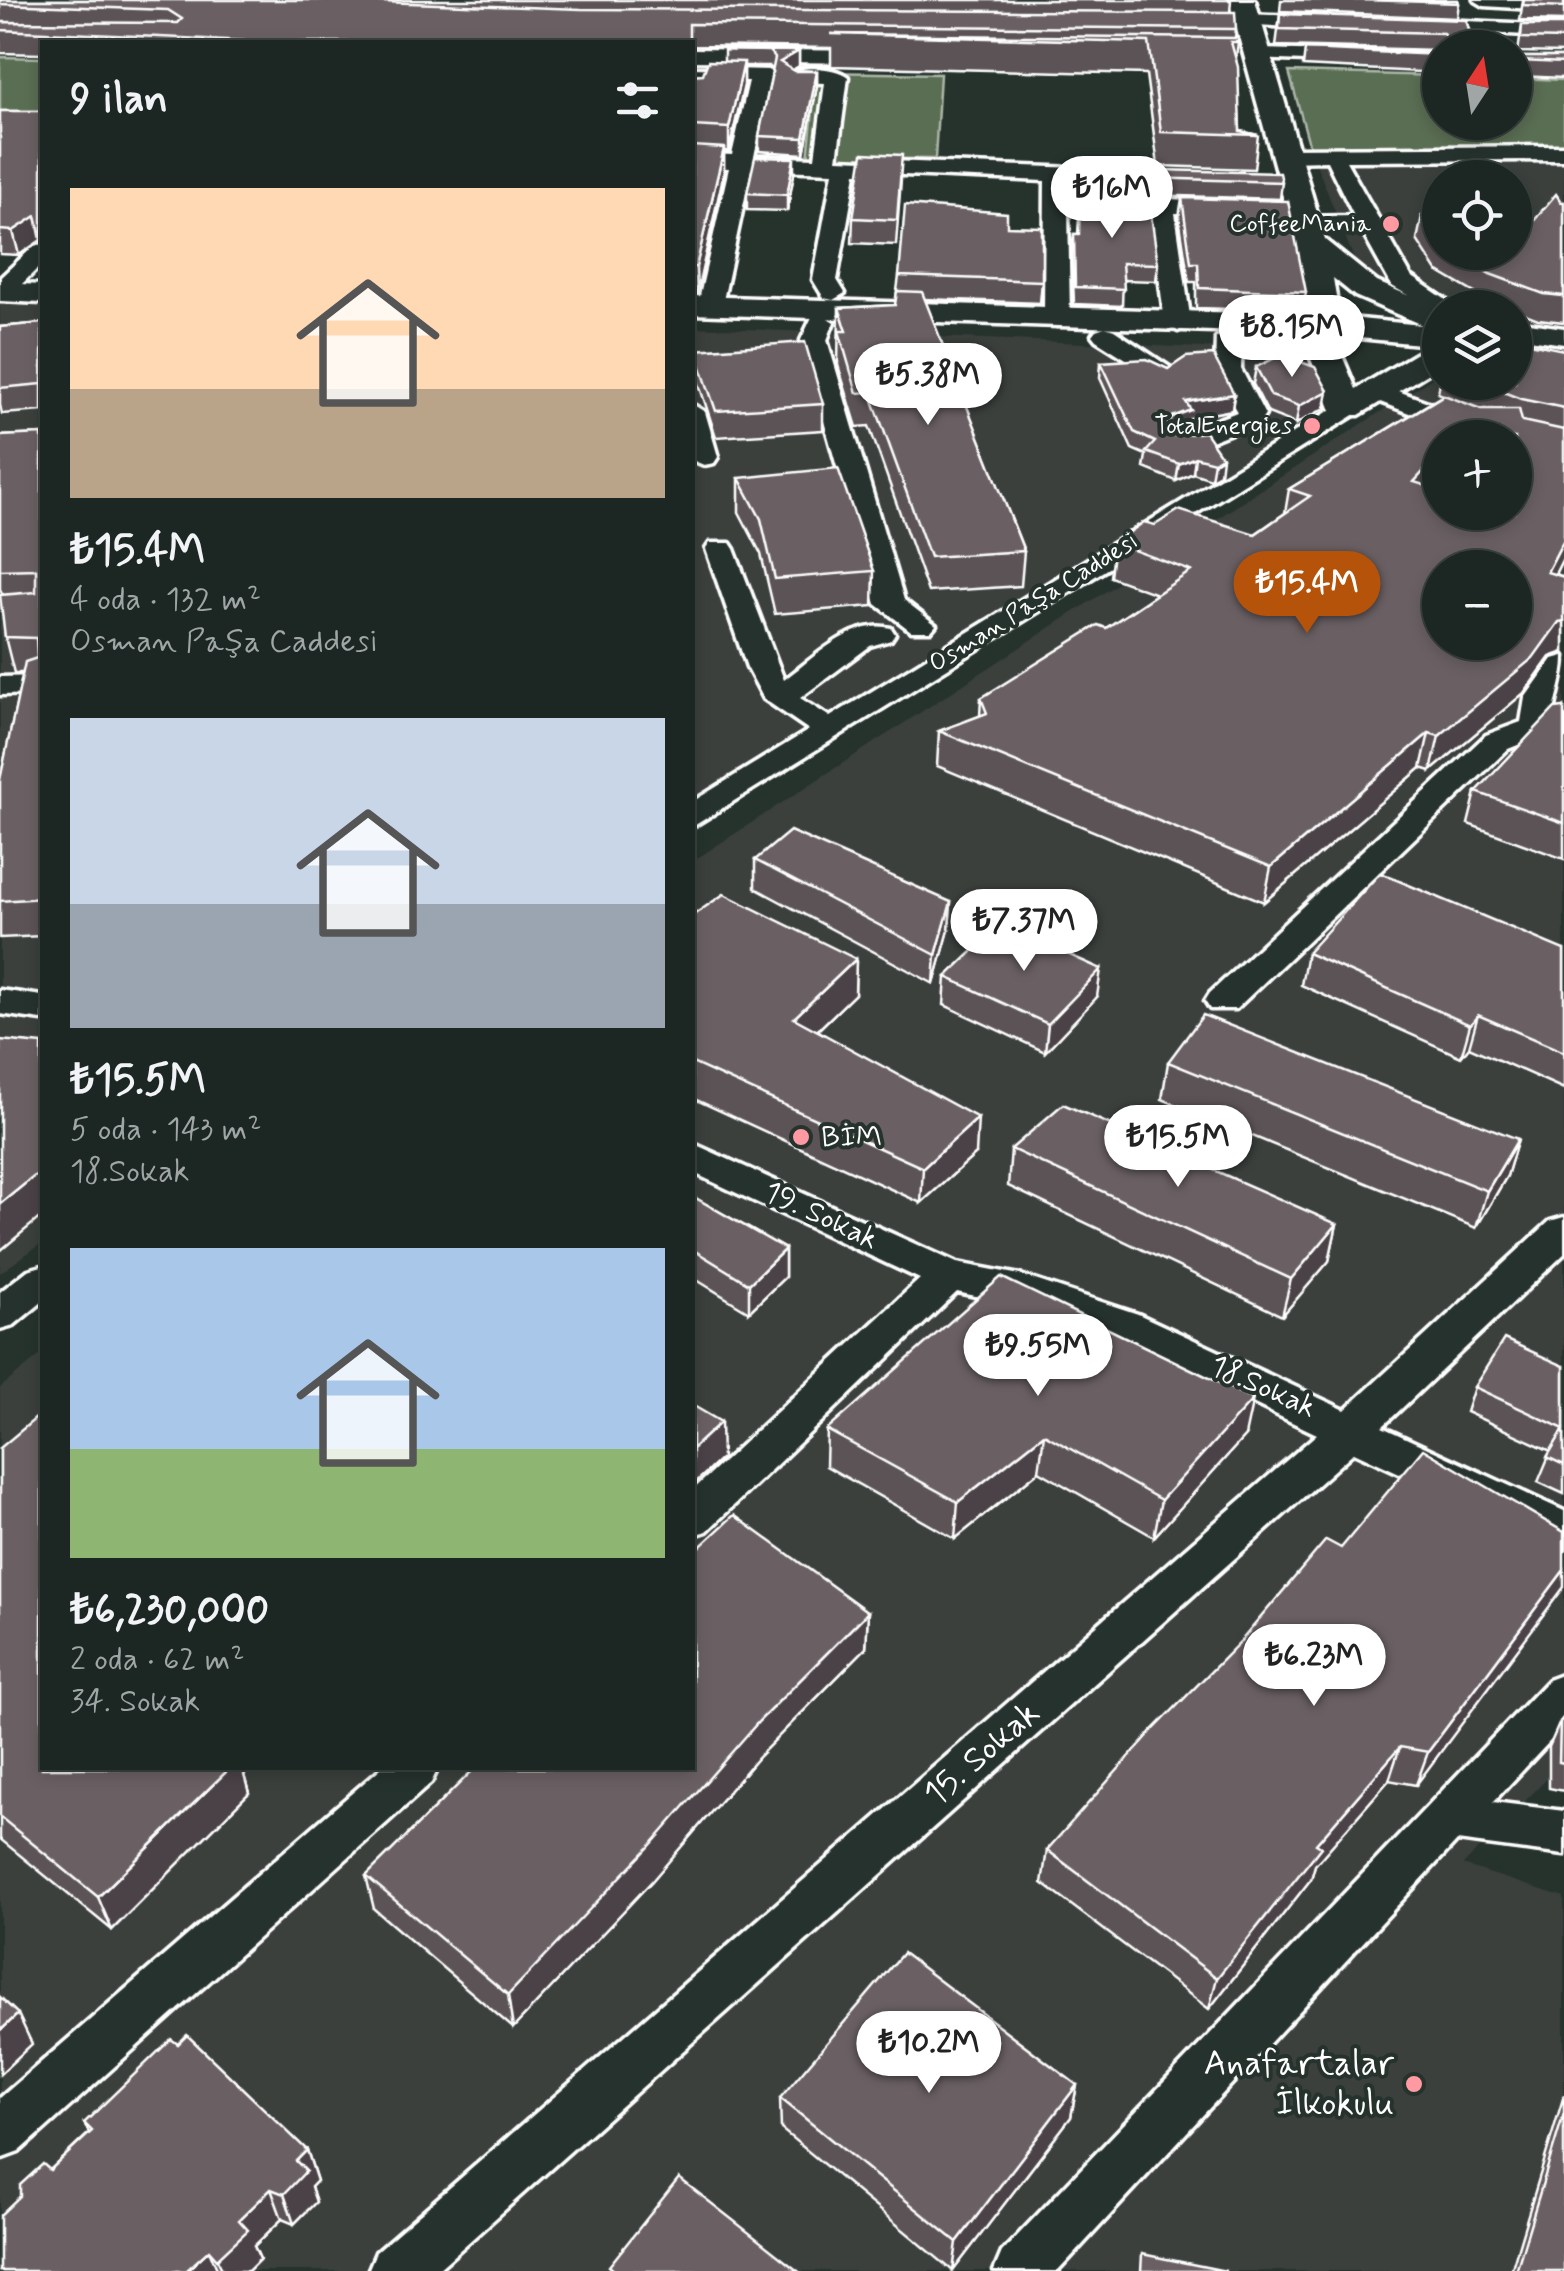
<!DOCTYPE html>
<html lang="tr">
<meta charset="utf-8">
<style>
:root{--surface:#1c2622;--page:#29322f;--text:#f1f3f6;--muted:#a0a5a5;--line:#3a4340;--accent:#b45309}
body{margin:0;font-family:Mynerve,sans-serif;background:var(--page);color:var(--text);height:100vh;display:flex;flex-direction:column;font-size:38px;white-space:nowrap}
*{box-sizing:border-box;margin:0}
p{font-size:32px;color:var(--muted)}
.icon{flex:none;width:55px;height:55px;fill:none;stroke:currentColor;stroke-width:2;stroke-linecap:round;stroke-linejoin:round}
.map{position:relative;flex:1;overflow:hidden}
.details{position:absolute;left:40px;top:40px;width:655px;height:1730px;display:flex;flex-direction:column;background:var(--surface);border-radius:0px;box-shadow:0 5px 15px #0003,0 0 0 2px var(--line)}
.details>*{flex:none}
.needle{width:65px;rotate:12deg}
.controls{position:absolute;left:1422px;top:30px;display:grid;gap:20px}
.controls a{display:grid;place-items:center;width:110px;height:110px;border-radius:50%;background:var(--surface);box-shadow:0 5px 15px #0003,0 0 0 2px var(--line);font-size:50px}
.price{position:absolute;translate:-50% -85px;padding:0 22px;border-radius:35px;background:#fff;color:#222;font-size:32px;line-height:65px;filter:drop-shadow(0 2px 5px #0008)}
.price::after{content:'';position:absolute;left:50%;top:60px;width:30px;height:22px;margin-left:-15px;background:inherit;clip-path:polygon(0 0,100% 0,50% 100%)}
.price.selected{background:var(--accent);color:#fff}
ul{padding:0;list-style:none}
li{display:grid;align-content:center;gap:20px;height:530px;padding:0 30px}
li span{display:grid;place-items:center;height:310px;border-radius:0px;color:#555}
li>.icon{margin-inline-start:auto}
span .icon{width:180px;height:180px;fill:#fffc;stroke-width:1}
li b{font-size:42px}
h2{display:flex;justify-content:space-between;align-items:center;height:120px;padding:0 30px;font-size:42px}
.map>svg:first-child{display:block}
.built{fill:#3b403e;fill-rule:evenodd}
.green{fill:#5a6e52;stroke:#acb6a8;stroke-width:2.5}
.lines{fill:none;stroke-linecap:round;stroke-linejoin:round}
.minor-casing{stroke:#fff;stroke-width:7}
.major-casing{stroke:#fff;stroke-width:7}
.minor{fill:#26332d;fill-rule:evenodd}
.major{fill:#26332d;fill-rule:evenodd}
.wall{fill:#5c5356;stroke:#fff;stroke-width:2.5;fill-rule:evenodd}
.shaded-wall{fill:#4b4346;stroke:#fff;stroke-width:2.5}
.building{fill:#6b6064;stroke:#fff;stroke-width:2.5;fill-rule:evenodd}
.poi-dot{fill:#ff9aa2;stroke:#26332d;stroke-width:4}
.labels{text-anchor:middle;dominant-baseline:central;stroke-width:8;stroke-linejoin:round;paint-order:stroke}
.far-poi-label{font-size:25px;fill:#fff;stroke:#26332d;text-anchor:end}
.far-street-label{font-size:25px;fill:#fff;stroke:#26332d}
.poi-label{font-size:30px;fill:#fff;stroke:#26332d;text-anchor:start}
.street-label{font-size:30px;fill:#fff;stroke:#26332d}
.near-street-label{font-size:35px;fill:#fff;stroke:#26332d}
.near-poi-label{font-size:35px;fill:#fff;stroke:#26332d;text-anchor:end}
</style>
<div class="map">
<svg width="1564" height="2271" viewBox="0 0 1564 2271">
<rect width="100%" height="100%" fill="#26332d"/>
<filter id="ink" filterUnits="userSpaceOnUse"><feTurbulence type="fractalNoise" baseFrequency=".01" numOctaves="2"/><feDisplacementMap in="SourceGraphic" scale="20" xChannelSelector="R" yChannelSelector="G"/><feConvolveMatrix kernelMatrix="1 2 1 2 8 2 1 2 1" color-interpolation-filters="sRGB"/></filter>
<g filter="url(#ink)">
<!-- built -->
<g class="built">
<path d="M1564,147V348L1515,342V308H1440L1406,299L1359,271L1311,151ZM1440,178H1515V252H1440Z"/>
<path d="M0,304L42,305V1243L0,1273Z"/>
<path d="M693,327L1302,352L1332,406L693,811Z"/>
<path d="M1440,373V382H1515L1564,375V1761L1463,1865L1564,1897V2271H0V1388L42,1354V1768H692L693,861ZM1440,438H1515V512H1440ZM1440,568H1515V642H1440Z"/>
</g>
<!-- green -->
<g class="green">
<path d="M0,57L42,58V115L0,113Z"/>
<path d="M817,72L940,74L935,159L808,158Z"/>
<path d="M1289,72L1440,76V122H1515V78L1564,80V147L1311,151Z"/>
</g>
<g class="lines">
<defs>
<g id="minor">
<path d="M1474,0H1564V11L1484,6Z"/>
<path d="M1245,14L1327,17L1337,23L1327,29L1238,24L1235,20Z"/>
<path d="M1417,19L1564,25V37L1410,29L1407,25Z"/>
<path d="M692,49L880,51L891,57L880,63L692,61Z"/>
<path d="M1260,49L1440,54V66L1253,59V51Z"/>
<path d="M692,68L769,70L772,75L754,156L815,158L825,83L794,82L783,76C796,65 835,66 848,77L837,159L1129,170L1140,177L1137,182L1067,181L1068,196L1228,201L1240,208L1228,215L1175,213L1191,323L1178,331L1165,323L1151,213L1068,210L1070,318L1057,326L1044,318L1045,181L856,173L837,280L845,293L833,300L824,298L813,280L833,172L751,169L722,305L719,310H701L698,305L729,168L692,167V153L732,155L749,81L706,80L700,95L692,96Z"/>
<path d="M1564,146V160L1346,161L1411,276L1458,308H1440V314L1392,286L1361,230L1297,227V217L1354,216L1327,161L1285,162L1274,155L1285,148Z"/>
<path d="M42,244V264L19,287H1V277L34,246Z"/>
<path d="M821,314L834,322L827,340L904,600L936,625L931,631H911L876,604L801,340L812,317Z"/>
<path d="M1515,321L1564,328V344L1515,337Z"/>
<path d="M1105,327L1114,330L1180,374L1167,382L1158,379L1096,340L1092,335L1096,330Z"/>
<path d="M1229,330L1242,338L1241,369L1265,415L1261,421L1191,449H1171L1168,443L1171,437L1237,412L1215,372L1216,338Z"/>
<path d="M1376,383L1510,432L1514,438H1475L1367,397L1363,391L1367,385Z"/>
<path d="M1347,400L1356,402L1360,408L1356,414L692,827V802L809,730L764,699L747,667L706,549L710,543H730L734,549L784,680C813,659 852,618 891,628L895,634L891,640L870,646L800,698L830,717Z"/>
<path d="M692,404L705,412L718,457L714,463L704,465L692,460Z"/>
<path d="M1564,656C1564,680 1556,695 1553,718H1564V736H1540L1508,749L1236,1009H1210L1205,1001L1210,993L1486,735L1521,722L1525,698L1553,659Z"/>
<path d="M42,676V694L0,695V677Z"/>
<path d="M0,990L42,996V1020L0,1014Z"/>
<path d="M692,1143L957,1263L1020,1275L1138,1314L1345,1410L1550,1221L1564,1217V1254L1382,1427L1564,1511V1549L1354,1452L436,2271H368L376,2252L1317,1434C1199,1378 1086,1318 957,1292L707,1531L692,1536V1491L920,1279L692,1172Z"/>
<path d="M42,1266V1302L14,1325L0,1329V1292L28,1270Z"/>
<path d="M1564,1674V1726L1493,1802L1564,1811V1855L1457,1841L1058,2271H994L1002,2252L1548,1680Z"/>
<path d="M381,1768H438L431,1783L19,2152L0,2159V2098Z"/>
</g>
<g id="major">
<path d="M1229,0H1255L1325,240L1377,282L1440,309V366L1359,415H1335L1330,408L1308,351L1307,334L692,314V296L1307,315L1296,244ZM1333,278L1355,296L1422,325L1339,317ZM1339,336L1430,345L1356,389L1340,351Z"/>
<path d="M0,283L42,285V303L0,301Z"/>
</g>
</defs>
<!-- minor casing -->
<use href="#minor" class="minor-casing"/>
<!-- major casing -->
<use href="#major" class="major-casing"/>
<!-- minor -->
<use href="#minor" class="minor"/>
<!-- major -->
<use href="#major" class="major"/>
</g>
<!-- wall -->
<g class="wall">
<path d="M0,0H1231L1230,12L1236,29L1235,38L1238,42L1236,58L1240,131L1258,135L1254,169L1158,166L1146,74L831,66V48L692,46V42H42V54L0,53Z"/>
<path d="M1281,0H1458L1459,3L1457,18L1280,11Z"/>
<path d="M1523,0H1564V21L1520,20Z"/>
<path d="M1280,14L1466,20L1475,48H1440V50L1276,46Z"/>
<path d="M1522,25H1564V53L1518,52Z"/>
<path d="M1305,49L1440,52V73L1303,66Z"/>
<path d="M724,50L799,51V66L792,70L817,71V86L804,154L759,151V136L773,70L769,66H744V85L729,151H724V172L697,292H692V75L703,74L724,62Z"/>
<path d="M1520,57H1564V78L1517,76Z"/>
<path d="M0,111H42V245L41,240L19,255L0,254Z"/>
<path d="M1081,168L1282,182L1280,199L1079,193Z"/>
<path d="M794,174L787,211L747,210V193Z"/>
<path d="M901,179L896,245L852,243L853,218Z"/>
<path d="M1080,198L1158,264L1156,281L1123,280L1122,306L1074,304L1072,251L1074,234H1078Z"/>
<path d="M1182,198L1306,292L1303,311L1196,308V282H1189L1179,217Z"/>
<path d="M1561,202H1564V322L1538,319L1515,310V308H1508L1485,299L1437,271L1417,240L1422,216L1440,211V252H1515L1527,228Z"/>
<path d="M1007,226L1042,281L1040,303L924,299L1024,551L1021,586L928,592L869,426L857,427L838,365L839,308L895,305L899,276Z"/>
<path d="M42,323V411L2,414L0,405V327Z"/>
<path d="M695,350L823,404V430L716,437L696,375Z"/>
<path d="M1564,350V556L1555,574L1564,577V652L1550,657L1524,693L1431,771L1421,768L1264,902L937,766L939,731L980,716L981,698L1106,628L1157,594L1110,577L1114,543L1155,525L1255,534L1285,513L1289,489L1443,395L1438,393L1440,382H1515ZM1440,438H1515V512L1432,487L1440,479Z"/>
<path d="M1101,362L1168,369L1234,394L1232,410L1190,418L1189,426L1171,433L1173,436L1205,432L1220,474L1211,479L1193,473L1176,481L1144,468L1146,455L1132,449L1100,378Z"/>
<path d="M1256,367L1325,408L1296,424L1268,413L1253,384Z"/>
<path d="M42,434V936L0,938V780L23,673H14L5,637L3,595L0,589V436Z"/>
<path d="M739,478L874,571L873,606L775,614L761,554L739,512Z"/>
<path d="M1564,707V859L1468,824L1476,792Z"/>
<path d="M755,860L951,902L949,930L934,984L755,888Z"/>
<path d="M692,916L856,959L855,994L818,1030L976,1154L921,1203L692,1098Z"/>
<path d="M1564,950V1089L1469,1047L1461,1057L1301,985L1307,953Z"/>
<path d="M946,977L1097,997L1045,1052L944,1005Z"/>
<path d="M1168,1062L1518,1139L1507,1176L1476,1228L1162,1099Z"/>
<path d="M1011,1149L1337,1224L1329,1261L1282,1316L1008,1186Z"/>
<path d="M692,1196L785,1249V1277L749,1312L692,1277Z"/>
<path d="M1564,1366V1494L1538,1482L1551,1451L1466,1412L1474,1387Z"/>
<path d="M827,1430L1245,1436L1154,1537L1039,1471L955,1539L826,1466Z"/>
<path d="M0,1448L42,1768H252L244,1775L249,1793L112,1930L0,1839Z"/>
<path d="M1564,1532L1416,1785L1389,1780L1315,1865L1311,1879L1209,2009L1042,1883L1047,1850L1341,1548Z"/>
<path d="M868,1612L866,1648L759,1756L652,1881L513,2028L374,1909L366,1876Z"/>
<path d="M1564,1717V1791L1549,1788V1747L1560,1722Z"/>
<path d="M1077,2085L1071,2117L953,2271L781,2129L780,2098Z"/>
<path d="M1564,2095V2271H1511Z"/>
<path d="M84,2123L307,2150L317,2181L311,2187L316,2202L294,2224L282,2219L254,2246L260,2259L248,2271H0L50,2170L89,2133Z"/>
</g>
<!-- shaded-wall -->
<g class="shaded-wall">
<path d="M799,51V66L780,77V62Z"/>
<path d="M744,62V85L729,151V128Z"/>
<path d="M817,71V86L804,154V138Z"/>
<path d="M724,148V172L697,292L696,267Z"/>
<path d="M794,158V174L787,211V195Z"/>
<path d="M36,216L41,240L19,255L13,231Z"/>
<path d="M1328,391L1325,408L1296,424L1299,406Z"/>
<path d="M1234,394L1232,410L1190,418L1189,426L1170,434L1167,425L1186,402Z"/>
<path d="M1440,453V479L1408,516L1414,482Z"/>
<path d="M1195,457L1193,473L1176,481L1179,464Z"/>
<path d="M1222,457L1220,474L1211,479L1214,462Z"/>
<path d="M1564,539V556L1539,606L1547,572Z"/>
<path d="M1564,621V652L1550,657L1524,693L1431,771L1439,736L1559,622Z"/>
<path d="M1429,733L1421,768L1264,902L1271,867Z"/>
<path d="M951,902L949,930L934,984L936,955Z"/>
<path d="M856,959L855,994L794,1053V1018Z"/>
<path d="M1101,969L1097,997L1045,1052L1048,1024Z"/>
<path d="M1478,1015L1469,1047L1461,1057L1470,1025Z"/>
<path d="M978,1118L976,1154L921,1203L923,1168Z"/>
<path d="M1518,1139L1507,1176L1476,1228L1487,1191Z"/>
<path d="M42,1170V1216L0,1251V1204Z"/>
<path d="M1337,1224L1329,1261L1282,1316L1291,1279Z"/>
<path d="M785,1249V1277L749,1312V1284Z"/>
<path d="M1253,1399L1245,1436L1154,1537L1161,1500Z"/>
<path d="M721,1422L722,1458L692,1486V1449Z"/>
<path d="M1044,1434L1039,1471L955,1539L958,1502Z"/>
<path d="M1564,1570V1587L1416,1785L1428,1752Z"/>
<path d="M868,1612L866,1648L759,1756L652,1881L513,2028L508,1995L759,1721Z"/>
<path d="M1400,1747L1389,1780L1315,1865L1311,1879L1209,2009L1217,1978L1316,1844Z"/>
<path d="M230,1768H252L244,1775L249,1793L112,1930L98,1897Z"/>
<path d="M18,2014L32,2044L0,2074V2031Z"/>
<path d="M1077,2085L1071,2117L953,2271L957,2242Z"/>
<path d="M307,2150L317,2181L311,2187L316,2202L294,2224L284,2194L296,2161Z"/>
<path d="M271,2189L282,2219L254,2246L260,2259L248,2271H223L217,2259L239,2220Z"/>
<path d="M209,2250L218,2271H186Z"/>
</g>
<!-- building -->
<g class="building">
<path d="M0,0H326L581,9L1235,12L1236,29L689,24V42H272L0,30V22L178,23L182,19L168,10L0,4Z"/>
<path d="M1365,0H1458L1459,3Z"/>
<path d="M1524,0H1564V7L1523,5Z"/>
<path d="M1280,14L1466,20L1475,48H1444L1447,37L1443,33L1279,29Z"/>
<path d="M1522,25H1564V39L1521,38Z"/>
<path d="M831,34L1238,38V42H1231L1238,67L1240,131L1258,135L1161,132L1149,42Z"/>
<path d="M1305,49L1440,52V55Z"/>
<path d="M724,50L799,51L780,62L794,71H817L804,138L759,136L775,58L769,51Z"/>
<path d="M1520,57H1564V63L1520,61Z"/>
<path d="M708,61L744,62L729,128L692,126V75L703,74Z"/>
<path d="M0,111H42V232H40L36,216L13,231L0,230Z"/>
<path d="M692,146L724,148L696,267H692Z"/>
<path d="M863,153L902,155L897,220L853,218Z"/>
<path d="M755,157L794,158L787,195L747,193Z"/>
<path d="M1081,168L1280,173L1282,182L1080,176Z"/>
<path d="M1556,194L1561,202H1564V296L1544,294L1490,274L1453,252H1515V226L1527,228Z"/>
<path d="M1080,198L1149,200L1158,264L1122,263L1124,289L1075,287L1074,234H1079Z"/>
<path d="M1182,198L1288,201L1306,292L1199,288L1198,263H1191Z"/>
<path d="M905,205L1007,213V226L1042,227V281L899,276Z"/>
<path d="M1440,211V243L1422,216Z"/>
<path d="M897,291L922,292L1024,551L930,557L870,392L857,393L839,331H847L839,308L895,305Z"/>
<path d="M42,323V384L0,388V327Z"/>
<path d="M1515,340L1564,350V408L1521,399L1478,382H1515Z"/>
<path d="M805,342L823,404L716,411L695,350Z"/>
<path d="M1213,355L1234,394L1186,402L1191,410L1172,417L1167,425L1173,436L1205,432L1222,457L1214,462L1195,457L1179,464L1146,452L1155,442L1134,432L1101,362L1147,359L1168,369L1186,357Z"/>
<path d="M1281,355L1315,367L1328,391L1299,406L1271,396L1256,367Z"/>
<path d="M1444,395L1481,409H1519L1522,421L1564,430V539L1547,572L1564,577V621L1559,622L1533,658L1439,736L1429,733L1271,867L939,731L987,713L981,698L1098,625L1106,628L1191,571L1114,543L1144,522L1155,525L1179,510L1255,534L1310,496L1289,489ZM1455,437L1515,438V453L1526,456L1515,470V512H1440V490L1414,482L1440,453V438ZM1440,568H1515V642H1440Z"/>
<path d="M42,434V898L0,901V780L25,662L37,658L36,638L5,637L0,595L36,592V569L0,570V436Z"/>
<path d="M838,468L874,571L775,579L761,519L739,478Z"/>
<path d="M1564,707V823L1476,792L1555,708Z"/>
<path d="M790,831L951,902L936,955L755,860Z"/>
<path d="M1380,873L1564,950V1052L1478,1015L1470,1025L1307,953Z"/>
<path d="M724,894L856,959L794,1018L978,1118L923,1168L692,1063V916Z"/>
<path d="M1001,924L1101,969L1048,1024L946,977Z"/>
<path d="M1203,1015L1518,1139L1487,1191L1168,1062Z"/>
<path d="M0,1040L42,1044V1170L0,1204Z"/>
<path d="M1063,1104L1337,1224L1291,1279L1011,1149Z"/>
<path d="M692,1196L785,1249L749,1284L692,1249Z"/>
<path d="M1001,1277L1253,1399L1161,1500L1044,1434L958,1502L827,1430Z"/>
<path d="M1504,1339L1564,1366V1465L1547,1457L1564,1429L1474,1387Z"/>
<path d="M692,1405L721,1422L692,1449Z"/>
<path d="M42,1413V1768H230L98,1897L0,1817V1448Z"/>
<path d="M1423,1449L1564,1532V1570L1428,1752L1400,1747L1316,1844L1321,1847L1217,1978L1047,1850L1153,1730L1240,1642L1326,1540L1341,1548Z"/>
<path d="M734,1515L868,1612L759,1721L649,1847L508,1995L366,1876L475,1768H692V1554Z"/>
<path d="M1564,1717V1763L1559,1762L1560,1722Z"/>
<path d="M903,1953L1077,2085L957,2242L780,2098Z"/>
<path d="M0,1997L18,2014L0,2031Z"/>
<path d="M187,2035L307,2150L296,2161L306,2171L284,2194L271,2189L239,2220L248,2230L217,2259L209,2250L186,2271H0V2215L20,2196V2185L43,2164L50,2170L92,2131L84,2123L171,2039L178,2044Z"/>
<path d="M1564,2113V2271H1516Z"/>
<path d="M679,2178L798,2271H615L609,2266Z"/>
<path d="M1142,2254L1226,2271H1141Z"/>
</g>
</g>
<!-- markers -->
<g class="poi-dot">
<circle cx="1391" cy="224" r="10"/>
<circle cx="1312" cy="426" r="10"/>
<circle cx="801" cy="1137" r="10"/>
<circle cx="1414" cy="2084" r="10"/>
</g>
<g class="labels">
<!-- far-poi labels -->
<g class="far-poi-label">
<text x="1371" y="224">CoffeeMania</text>
<text x="1292" y="426">TotalEnergies</text>
</g>
<!-- far-street labels -->
<g class="far-street-label">
<text transform="translate(1034 603) rotate(-32)">Osman Paşa Caddesi</text>
</g>
<!-- poi labels -->
<g class="poi-label">
<text x="821" y="1137">BİM</text>
</g>
<!-- street labels -->
<g class="street-label">
<text transform="translate(821 1216) rotate(25)">19. Sokak</text>
<text transform="translate(1263 1387) rotate(24)">18.Sokak</text>
</g>
<!-- near-street labels -->
<g class="near-street-label">
<text transform="translate(982 1754) rotate(-41)">15. Sokak</text>
</g>
<!-- near-poi labels -->
<g class="near-poi-label">
<text x="1394" y="2064">Anafartalar<tspan x="1394" dy="40">İlkokulu</tspan></text>
</g>
</g>
</svg>
<div class="controls">
<a><svg class="needle" viewBox="-14 -14 28 28"><path d="M0-13l5 13h-10z" fill="#e53935"/><path d="M0 13l5-13h-10z" fill="#a0a5a5"/></svg></a>
<a><svg class="icon" aria-label="locate" viewBox="0 0 24 24"><circle cx="12" cy="12" r="6"/><path d="M12 2v4M12 18v4M2 12h4M18 12h4"/></svg></a>
<a><svg class="icon" aria-label="layers" viewBox="0 0 24 24"><path d="M12 4l9 5-9 5-9-5zM3 14l9 5 9-5"/></svg></a>
<a>+</a>
<a>−</a>
</div>
<b class="price" style="left:1112px;top:241px">₺16M</b>
<b class="price" style="left:1292px;top:380px">₺8.15M</b>
<b class="price" style="left:928px;top:428px">₺5.38M</b>
<b class="price selected" style="left:1307px;top:636px">₺15.4M</b>
<b class="price" style="left:1024px;top:974px">₺7.37M</b>
<b class="price" style="left:1178px;top:1190px">₺15.5M</b>
<b class="price" style="left:1038px;top:1399px">₺9.55M</b>
<b class="price" style="left:1314px;top:1709px">₺6.23M</b>
<b class="price" style="left:929px;top:2096px">₺10.2M</b>
<section class="details">
<h2>9 ilan<svg class="icon" aria-label="filters" viewBox="0 0 24 24"><path d="M4 7h16M4 17h16"/><circle cx="9" cy="7" r="2"/><circle cx="15" cy="17" r="2"/></svg></h2>
<ul>
<li><span style="background:linear-gradient(#ffd9b3 65%,#b9a48a 0)"><svg class="icon" aria-label="home" viewBox="0 0 24 24"><path d="M3 11l9-7 9 7M6 9v11h12V9"/></svg></span><div><b>₺15.4M</b><p>4 oda · 132 m²</p><p>Osman Paşa Caddesi</p></div></li>
<li><span style="background:linear-gradient(#c9d6e8 60%,#9aa5b1 0)"><svg class="icon" aria-label="home" viewBox="0 0 24 24"><path d="M3 11l9-7 9 7M6 9v11h12V9"/></svg></span><div><b>₺15.5M</b><p>5 oda · 143 m²</p><p>18.Sokak</p></div></li>
<li><span style="background:linear-gradient(#a9c7e8 65%,#8fb573 0)"><svg class="icon" aria-label="home" viewBox="0 0 24 24"><path d="M3 11l9-7 9 7M6 9v11h12V9"/></svg></span><div><b>₺6,230,000</b><p>2 oda · 62 m²</p><p>34. Sokak</p></div></li>
</ul>
</section>
</div>
